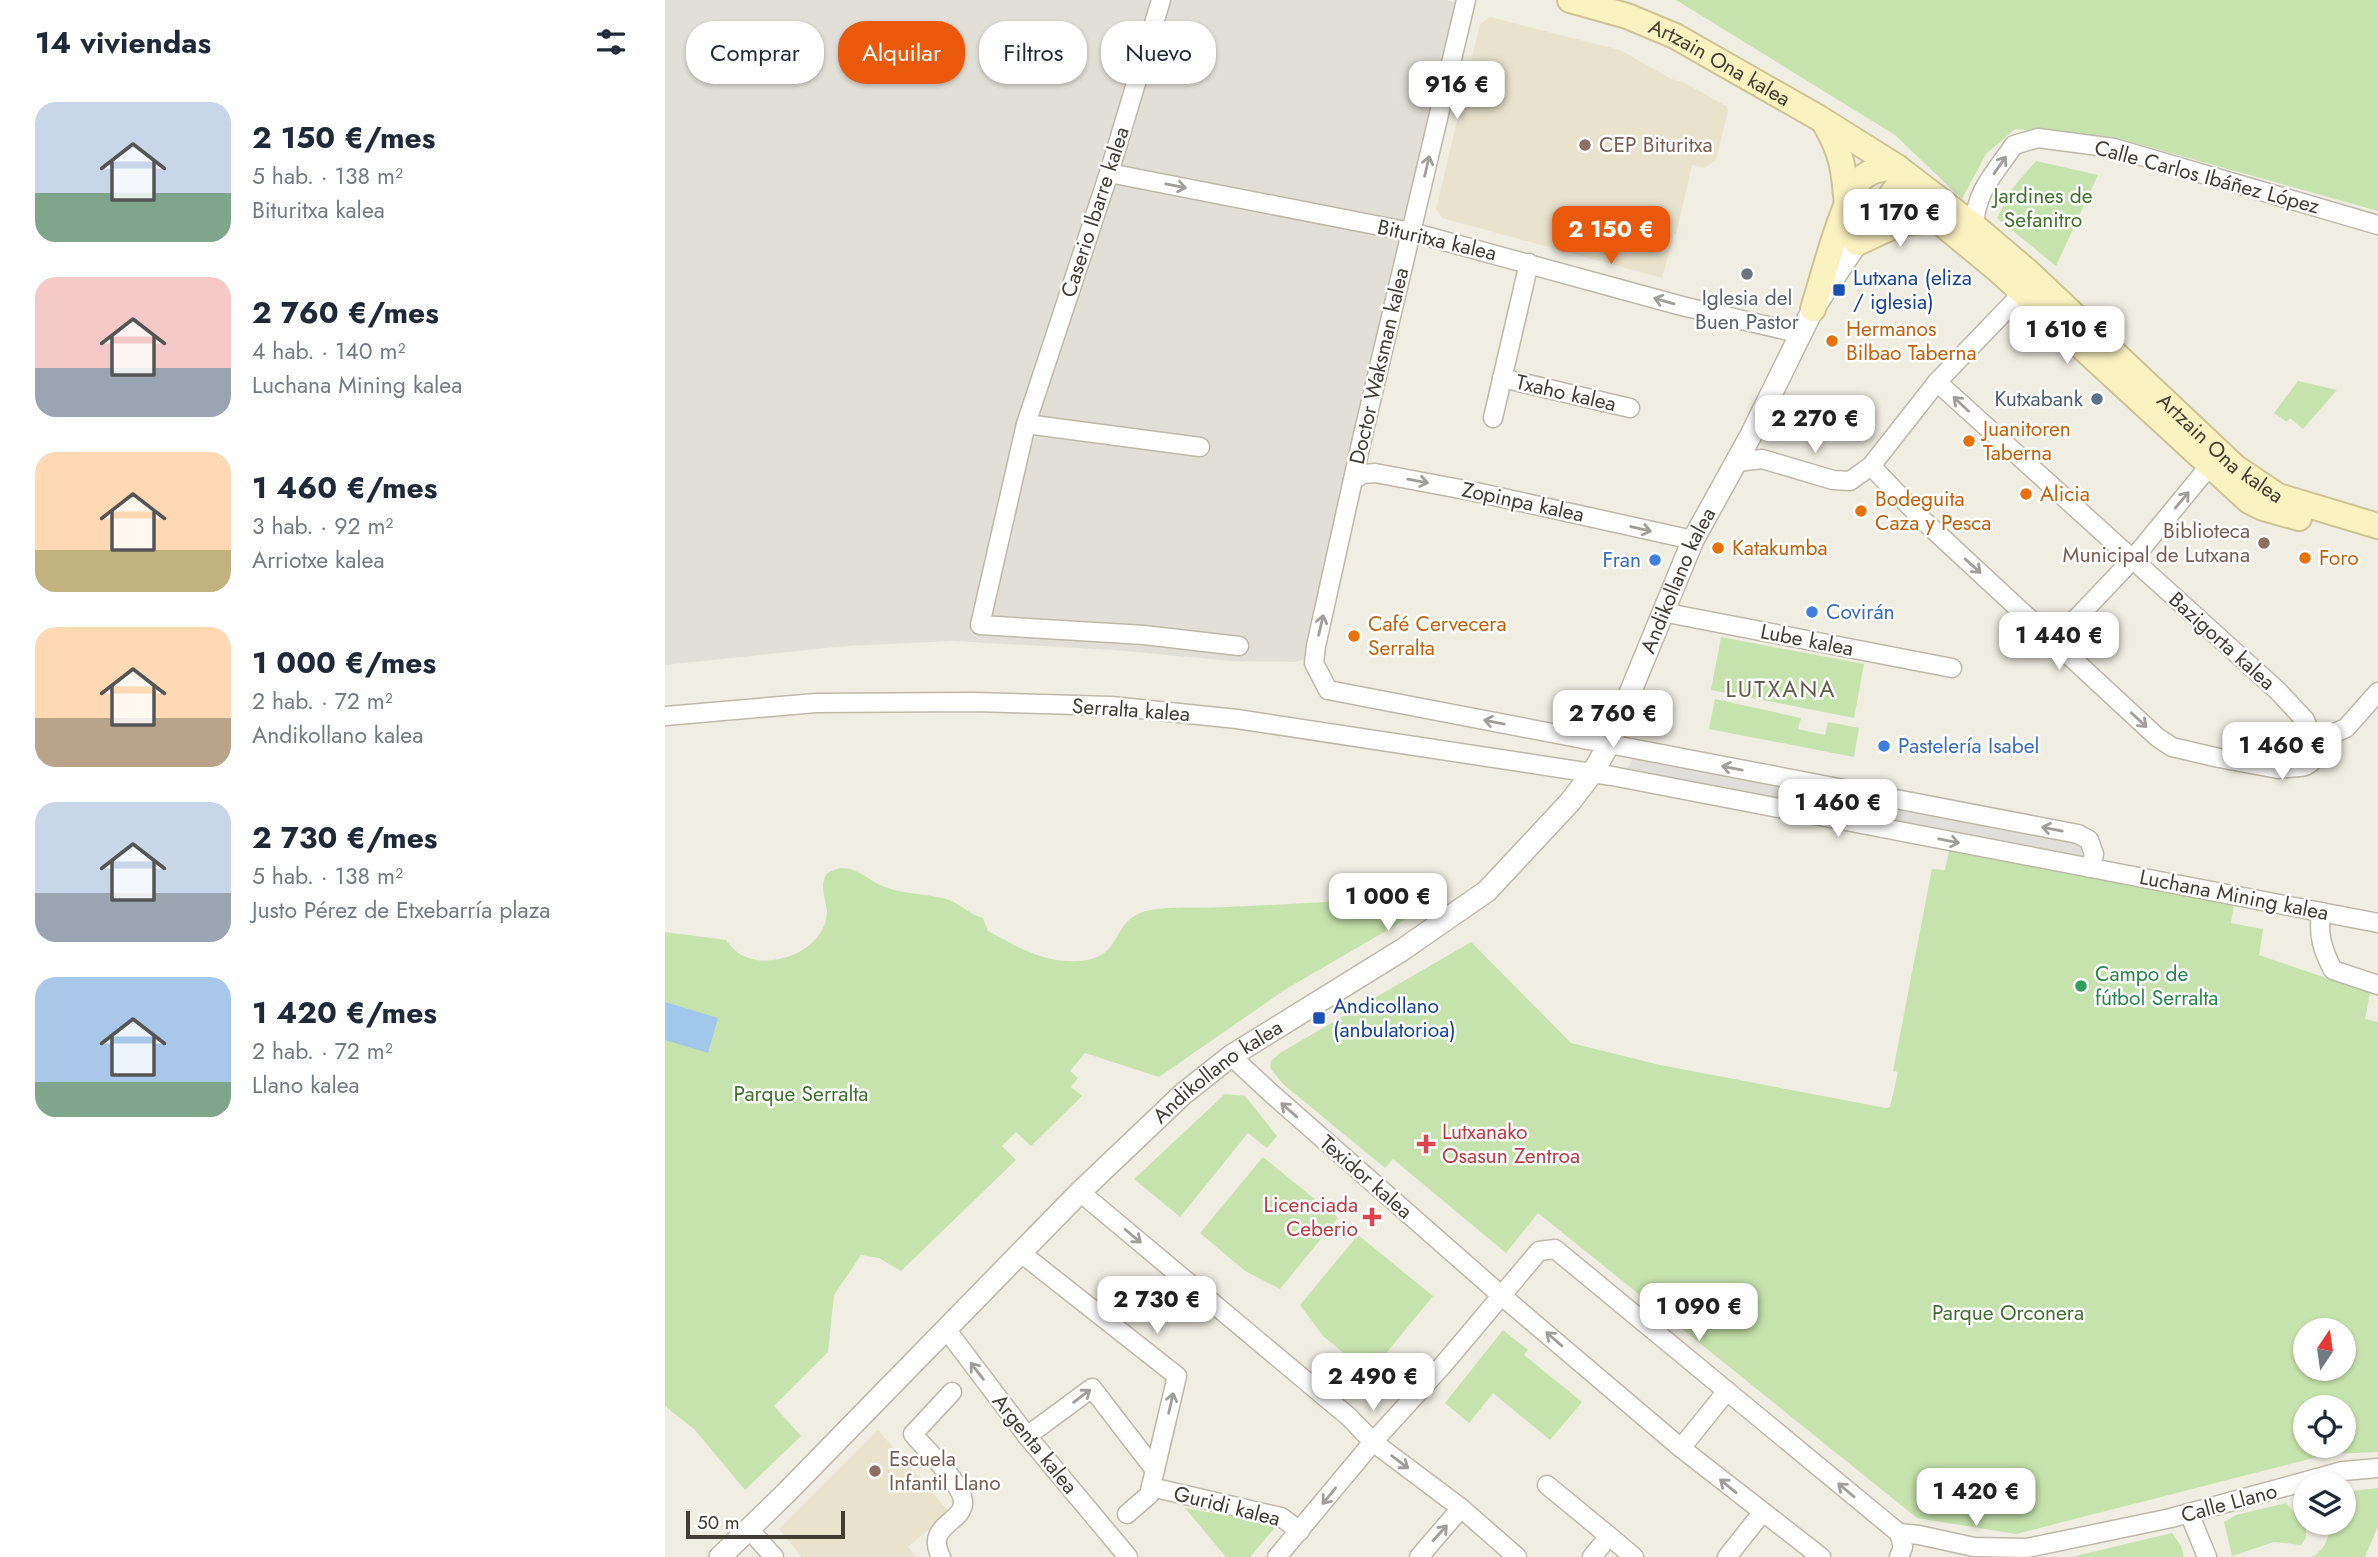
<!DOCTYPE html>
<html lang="es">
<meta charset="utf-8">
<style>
:root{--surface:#fff;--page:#f6f6f7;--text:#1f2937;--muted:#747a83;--accent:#ea580c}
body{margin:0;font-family:Jost,sans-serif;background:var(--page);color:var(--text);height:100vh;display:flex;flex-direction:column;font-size:26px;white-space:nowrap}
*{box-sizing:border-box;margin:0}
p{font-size:23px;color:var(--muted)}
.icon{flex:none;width:38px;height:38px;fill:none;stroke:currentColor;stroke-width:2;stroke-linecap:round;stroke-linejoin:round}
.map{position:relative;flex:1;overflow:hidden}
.details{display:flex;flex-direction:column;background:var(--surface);width:665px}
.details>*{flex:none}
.hud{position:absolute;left:21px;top:21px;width:665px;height:63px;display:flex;gap:14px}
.needle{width:46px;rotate:13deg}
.fabs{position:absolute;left:1628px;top:1318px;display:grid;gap:14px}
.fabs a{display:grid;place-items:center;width:63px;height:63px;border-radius:50%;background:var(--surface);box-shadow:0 2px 5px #0004;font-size:35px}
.scale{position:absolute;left:21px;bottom:18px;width:159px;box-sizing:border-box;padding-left:7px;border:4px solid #423d34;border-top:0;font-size:19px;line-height:24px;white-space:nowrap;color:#423d34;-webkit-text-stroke:5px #fff;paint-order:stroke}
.price{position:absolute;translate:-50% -60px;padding:0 16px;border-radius:14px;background:#fff;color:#222;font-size:23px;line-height:46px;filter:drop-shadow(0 2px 4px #0008)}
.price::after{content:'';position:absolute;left:50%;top:42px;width:21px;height:16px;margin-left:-10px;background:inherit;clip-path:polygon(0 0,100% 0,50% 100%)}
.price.active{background:var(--accent);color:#fff}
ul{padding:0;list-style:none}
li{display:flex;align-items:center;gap:21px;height:175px;padding:0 35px}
li span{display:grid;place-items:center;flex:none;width:196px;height:140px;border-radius:21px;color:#555}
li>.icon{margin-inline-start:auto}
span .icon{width:84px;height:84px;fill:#fffc;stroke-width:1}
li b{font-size:30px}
h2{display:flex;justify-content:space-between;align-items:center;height:84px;padding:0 35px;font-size:30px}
.tag{padding:0 24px;border-radius:28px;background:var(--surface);box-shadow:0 2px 5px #0004;font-size:24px;line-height:63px}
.tag.active{background:var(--accent);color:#fff}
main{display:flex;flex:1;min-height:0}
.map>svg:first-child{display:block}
.industrial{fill:#e2dfd8}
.education{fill:#e9e3cd}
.green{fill:#c7e3ad;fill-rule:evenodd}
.parking{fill:#e1dfdb}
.water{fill:#a1c7eb}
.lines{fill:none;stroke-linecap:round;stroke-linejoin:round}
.minor-casing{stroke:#beb8a9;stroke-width:21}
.tertiary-casing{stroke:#beb8a9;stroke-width:24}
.secondary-casing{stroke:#cec395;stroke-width:28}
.minor{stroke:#fff;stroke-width:18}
.tertiary{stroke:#fff;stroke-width:21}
.secondary{stroke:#fbf2c2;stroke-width:24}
.oneway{stroke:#a09e9a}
.education-dot{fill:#8d6e63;stroke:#fff;stroke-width:2.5}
.worship-dot{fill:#6b7280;stroke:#fff;stroke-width:2.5}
.transit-dot{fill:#1a4fb4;stroke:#fff;stroke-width:2.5}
.food-dot{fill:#e8710a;stroke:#fff;stroke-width:2.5}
.service-dot{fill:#5c6f8a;stroke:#fff;stroke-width:2.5}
.shop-dot{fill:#3f7fe0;stroke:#fff;stroke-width:2.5}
.leisure-dot{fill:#2e9e5b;stroke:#fff;stroke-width:2.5}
.health-dot{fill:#e0444e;stroke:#fff;stroke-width:2.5}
.labels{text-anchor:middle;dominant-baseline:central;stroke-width:5;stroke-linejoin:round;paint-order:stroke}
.street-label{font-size:21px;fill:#423d34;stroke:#fff}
.education-label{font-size:21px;fill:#785e54;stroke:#fff;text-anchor:start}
.park-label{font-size:21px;fill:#40702b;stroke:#fff}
.transit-label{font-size:21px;fill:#164399;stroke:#fff;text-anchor:start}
.worship-label{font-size:21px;fill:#5b616d;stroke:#fff}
.food-label{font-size:21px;fill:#c56008;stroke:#fff;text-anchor:start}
.service-label{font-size:21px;fill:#4e5e75;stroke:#fff;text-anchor:end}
.shop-label{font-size:21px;fill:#366cbe;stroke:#fff;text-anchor:start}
.leisure-label{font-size:21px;fill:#27864d;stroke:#fff;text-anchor:start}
.health-label{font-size:21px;fill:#be3a42;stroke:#fff;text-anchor:start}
.neighbourhood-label{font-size:23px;letter-spacing:2px;fill:#645c4c;stroke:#fff}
</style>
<main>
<section class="details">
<h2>14 viviendas<svg class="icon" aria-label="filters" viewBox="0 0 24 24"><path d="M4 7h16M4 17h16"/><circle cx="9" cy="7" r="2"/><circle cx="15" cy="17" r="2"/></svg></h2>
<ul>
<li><span style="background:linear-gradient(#c9d6e8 65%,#7fa58c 0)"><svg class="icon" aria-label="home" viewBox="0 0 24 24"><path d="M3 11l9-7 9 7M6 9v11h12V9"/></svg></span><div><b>2 150 €/mes</b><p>5 hab. · 138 m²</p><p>Bituritxa kalea</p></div></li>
<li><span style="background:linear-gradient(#f6c9c9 65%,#9aa5b1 0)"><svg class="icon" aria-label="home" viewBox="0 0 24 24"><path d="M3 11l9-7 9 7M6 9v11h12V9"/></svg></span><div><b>2 760 €/mes</b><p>4 hab. · 140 m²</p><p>Luchana Mining kalea</p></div></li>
<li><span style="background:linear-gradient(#ffd9b3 70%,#c2b280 0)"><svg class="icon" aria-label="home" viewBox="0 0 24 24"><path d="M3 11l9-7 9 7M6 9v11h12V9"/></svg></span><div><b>1 460 €/mes</b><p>3 hab. · 92 m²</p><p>Arriotxe kalea</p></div></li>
<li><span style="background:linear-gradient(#ffd9b3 65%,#b9a48a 0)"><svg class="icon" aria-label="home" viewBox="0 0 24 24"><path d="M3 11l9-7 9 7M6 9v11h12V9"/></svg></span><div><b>1 000 €/mes</b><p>2 hab. · 72 m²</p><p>Andikollano kalea</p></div></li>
<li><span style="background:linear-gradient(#c9d6e8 65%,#9aa5b1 0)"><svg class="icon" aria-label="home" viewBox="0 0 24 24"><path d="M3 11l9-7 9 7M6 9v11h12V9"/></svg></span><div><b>2 730 €/mes</b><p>5 hab. · 138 m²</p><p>Justo Pérez de Etxebarría plaza</p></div></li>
<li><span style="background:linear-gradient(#a9c7e8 75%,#7fa58c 0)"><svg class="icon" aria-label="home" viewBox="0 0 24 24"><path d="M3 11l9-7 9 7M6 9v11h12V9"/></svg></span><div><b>1 420 €/mes</b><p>2 hab. · 72 m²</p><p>Llano kalea</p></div></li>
</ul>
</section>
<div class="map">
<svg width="1713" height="1557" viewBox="0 0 1713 1557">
<rect width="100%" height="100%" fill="#f0ede3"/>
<!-- industrial -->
<path class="industrial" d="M0,0H781L792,3L731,249L643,658L630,662L566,661L449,650L287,641L181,646L0,665Z"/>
<!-- education -->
<g class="education">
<path d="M825,17L955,50L1006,79L1018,82L1061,106L1063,110L1051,160L1040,168L1027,165L1011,234H1009L997,278L777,218L771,209L815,24Z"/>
<path d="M213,1430L284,1512L243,1547L251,1557H137L114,1529Z"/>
</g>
<!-- green -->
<g class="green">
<path d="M1011,0H1713V211L1452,138L1350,129L1321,154L1297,199L1230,135Z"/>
<path d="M1371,161L1433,175L1391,266L1332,218L1346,190Z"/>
<path d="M1633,381L1672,390L1638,429L1625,418L1622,422L1609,413Z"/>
<path d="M1056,637L1199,664L1189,718L1046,690Z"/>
<path d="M1050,699L1136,718L1133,729L1160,735L1163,722L1194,728L1189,757L1044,729Z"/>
<path d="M1284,851L1569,903L1566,923L1598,929L1594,955L1705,993L1700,1019L1713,1022V1452L1666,1454L1648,1458L1351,1534L1252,1518L873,1213L841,1253L728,1159L720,1168L618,1084L605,1068L606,1061L615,1053L806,942L906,1043L995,1065L1221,1108L1225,1107L1233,1072L1228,1071L1267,869L1280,870ZM1640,1330H1678V1368H1640ZM1640,1407H1678V1446H1640Z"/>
<path d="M176,868C195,868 203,881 220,887C240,895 264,893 284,900C297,905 305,915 318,918L323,931C347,944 373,960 402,961C463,964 441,922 481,911C506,905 534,909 560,907C629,904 698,900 767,896L769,903L621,989L494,1077L420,1053L405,1071L413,1078L406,1087L417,1096L366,1146L351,1132L337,1146L351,1160L236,1271L214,1258L196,1255L169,1295L163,1352L109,1406L136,1436L80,1490L30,1430L0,1406V932L61,940C70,952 76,957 92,960C120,964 160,946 162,913C162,902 154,886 161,875C164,871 171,869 176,868Z"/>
<path d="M560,1094L580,1096L612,1136L602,1148L583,1133L515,1217L469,1179Z"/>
<path d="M598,1157L673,1218L615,1289L580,1271L535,1233Z"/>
<path d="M693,1235L768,1296L704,1374L658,1336L635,1305Z"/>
<path d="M838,1330L863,1350L859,1355L917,1402L885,1440L828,1393L804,1423L780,1403Z"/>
<path d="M1713,1488V1526L1700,1557H1647C1660,1550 1665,1537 1664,1523L1678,1522V1492Z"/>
<path d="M1621,1503L1641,1525V1538L1636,1545L1609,1542L1567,1556L1559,1522L1571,1515Z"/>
<path d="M520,1508L612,1525L585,1557H561Z"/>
<path d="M1507,1533L1516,1546L1519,1557H1406Z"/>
</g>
<!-- parking -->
<path class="parking" d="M970,754L1413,834L1426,868L963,779L962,769Z"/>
<!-- water -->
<path class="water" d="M0,1002L53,1018L43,1053L0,1040Z"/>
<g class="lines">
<defs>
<g id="minor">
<path d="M496,0L444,173L361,424L315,625L479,635L574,646"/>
<path d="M801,0L697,439L651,646L649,663L663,690L1413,834L1424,840L1429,854L1426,868"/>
<path d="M444,173L746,232L1017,306L1137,334"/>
<path d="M1309,226C1311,190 1330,173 1349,145L1373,138L1449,148L1713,225"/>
<path d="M837,378L965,408"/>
<path d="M1272,382L1613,691L1640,720L1647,736"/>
<path d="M828,418L864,263"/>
<path d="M361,424L535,447"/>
<path d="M1072,462L1097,459L1168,480L1185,481L1206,466L1272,382L1366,284"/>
<path d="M1206,466L1259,521L1492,737L1507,747L1554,758L1613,769L1633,767"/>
<path d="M688,480L698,474L710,473L811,492L1028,540"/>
<path d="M997,612L1287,668"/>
<path d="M1389,642L1467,560L1551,458"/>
<path d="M0,716L151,703L309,702L446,706L572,719L947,776L1713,923"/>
<circle cx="1634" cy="749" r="18"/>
<path d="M1651,741L1681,728L1713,692"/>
<path d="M1656,912C1653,935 1657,949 1668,970L1713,985"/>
<path d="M566,1056L607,1094L837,1296L1016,1448L1156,1557"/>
<path d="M415,1192L684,1417L708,1442L796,1508L852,1557"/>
<path d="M356,1253L512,1376L484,1495L462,1514"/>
<path d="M281,1329L362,1436L463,1557"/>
<path d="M362,1436L427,1388L490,1470"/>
<path d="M1016,1448L1062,1391"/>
<path d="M882,1485L944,1536"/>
<path d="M486,1487L616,1517L635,1531"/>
<path d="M1524,1513L1542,1557"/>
<path d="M84,1529L109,1557"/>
<path d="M1234,1533L1254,1535L1309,1547L1362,1548L1506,1518L1678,1471L1713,1468"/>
<path d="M1234,1533L1238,1547L1234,1557"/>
<path d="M276,1557C259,1524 300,1523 298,1501C296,1482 260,1449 248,1434L287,1392"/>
<path d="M612,1557L708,1442L778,1365L874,1251L890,1249L1234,1533"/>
<path d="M754,1557L796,1508"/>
<path d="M927,1557L944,1536L969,1557"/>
<path d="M1062,1557L1097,1513"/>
</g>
<g id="tertiary">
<path id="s1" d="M55,1557L120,1494L415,1192L518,1094L566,1056L737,950L822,891L905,802L928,772L944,744L1028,540L1086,435L1148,309L1192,243"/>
</g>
<g id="secondary">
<path id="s2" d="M905,0L962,16L1010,36L1154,118L1232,167L1309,226L1362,271L1570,467L1613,496L1713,526"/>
<path d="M1160,124C1178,154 1179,172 1182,206"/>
<path d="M1241,194L1333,270L1584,501L1598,508L1634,518"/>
<path d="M1192,243L1233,224L1271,219"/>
<path d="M1192,243L1232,187"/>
<path d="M1148,309C1157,281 1178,198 1196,179C1206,169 1218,169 1232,167"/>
</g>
</defs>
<!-- minor casing -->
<use href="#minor" class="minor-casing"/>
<!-- tertiary casing -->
<use href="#tertiary" class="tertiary-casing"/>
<!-- secondary casing -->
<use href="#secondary" class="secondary-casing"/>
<!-- minor -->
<use href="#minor" class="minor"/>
<!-- tertiary -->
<use href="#tertiary" class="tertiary"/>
<!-- secondary -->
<use href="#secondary" class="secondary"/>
</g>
<!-- one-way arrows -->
<defs><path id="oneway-shaft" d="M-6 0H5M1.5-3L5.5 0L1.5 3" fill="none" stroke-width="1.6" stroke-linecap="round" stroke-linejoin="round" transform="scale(1.75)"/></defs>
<g class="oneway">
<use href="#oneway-shaft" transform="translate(1335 165) rotate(-55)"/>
<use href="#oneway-shaft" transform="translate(762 166) rotate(-77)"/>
<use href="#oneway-shaft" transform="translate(511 186) rotate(11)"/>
<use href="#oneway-shaft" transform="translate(999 301) rotate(-164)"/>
<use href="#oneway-shaft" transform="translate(1296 404) rotate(-137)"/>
<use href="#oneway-shaft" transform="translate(753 481) rotate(10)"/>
<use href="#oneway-shaft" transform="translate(1517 500) rotate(-50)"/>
<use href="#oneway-shaft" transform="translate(976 529) rotate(13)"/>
<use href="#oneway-shaft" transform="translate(1308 566) rotate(42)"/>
<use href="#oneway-shaft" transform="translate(656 625) rotate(-77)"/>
<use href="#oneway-shaft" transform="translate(1474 720) rotate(43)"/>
<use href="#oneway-shaft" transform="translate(829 722) rotate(-169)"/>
<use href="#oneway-shaft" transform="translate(1067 768) rotate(-169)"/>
<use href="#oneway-shaft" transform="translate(1387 829) rotate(-169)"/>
<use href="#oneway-shaft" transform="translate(1284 841) rotate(11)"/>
<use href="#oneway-shaft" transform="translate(624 1110) rotate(-139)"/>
<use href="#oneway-shaft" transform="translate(468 1236) rotate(40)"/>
<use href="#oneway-shaft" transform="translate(889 1339) rotate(-139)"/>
<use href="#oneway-shaft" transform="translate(312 1371) rotate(-128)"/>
<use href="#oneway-shaft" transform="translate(417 1396) rotate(-37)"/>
<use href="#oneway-shaft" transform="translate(506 1403) rotate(-77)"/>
<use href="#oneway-shaft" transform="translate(735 1462) rotate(37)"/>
<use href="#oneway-shaft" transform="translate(1063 1486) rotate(-141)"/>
<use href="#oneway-shaft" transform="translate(1181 1490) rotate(-140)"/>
<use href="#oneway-shaft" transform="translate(664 1496) rotate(129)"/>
<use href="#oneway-shaft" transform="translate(775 1533) rotate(-48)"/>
</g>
<!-- markers -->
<g class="education-dot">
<circle cx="920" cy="145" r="7"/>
<circle cx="1599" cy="543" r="7"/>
<circle cx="210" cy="1471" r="7"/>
</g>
<circle class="worship-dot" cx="1082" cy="274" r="7"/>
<g class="transit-dot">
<rect x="1167" y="283" width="14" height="14" rx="3.5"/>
<rect x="647" y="1011" width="14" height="14" rx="3.5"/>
</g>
<g class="food-dot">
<circle cx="1167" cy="341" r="7"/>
<circle cx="1304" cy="441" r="7"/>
<circle cx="1361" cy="494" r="7"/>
<circle cx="1196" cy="511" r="7"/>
<circle cx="1053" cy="548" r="7"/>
<circle cx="1640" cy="558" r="7"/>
<circle cx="689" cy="636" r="7"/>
</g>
<circle class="service-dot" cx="1432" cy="399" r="7"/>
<g class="shop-dot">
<circle cx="990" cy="560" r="7"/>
<circle cx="1147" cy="612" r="7"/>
<circle cx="1219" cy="746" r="7"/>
</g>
<circle class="leisure-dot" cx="1416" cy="986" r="7"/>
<g class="health-dot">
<path d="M757.5 1133.5h7v7h7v7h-7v7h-7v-7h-7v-7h7z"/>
<path d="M703.5 1206.5h7v7h7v7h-7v7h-7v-7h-7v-7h7z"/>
</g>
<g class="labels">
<!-- street labels -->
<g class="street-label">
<text stroke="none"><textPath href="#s2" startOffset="163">Artzain Ona kalea</textPath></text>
<text transform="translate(1542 177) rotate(15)">Calle Carlos Ibáñez López</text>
<text transform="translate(430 212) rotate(-72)">Caserio Ibarre kalea</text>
<text transform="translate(772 240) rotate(13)">Bituritxa kalea</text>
<text transform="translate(714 366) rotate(-77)">Doctor Waksman kalea</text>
<text transform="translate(901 393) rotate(13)">Txaho kalea</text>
<text stroke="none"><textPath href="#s2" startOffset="798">Artzain Ona kalea</textPath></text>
<text transform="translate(858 502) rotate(12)">Zopinpa kalea</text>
<text stroke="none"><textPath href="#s1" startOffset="1390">Andikollano kalea</textPath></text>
<text transform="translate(1142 640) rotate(11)">Lube kalea</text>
<text transform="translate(1557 641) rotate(42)">Bazigorta kalea</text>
<text transform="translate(466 710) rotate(4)">Serralta kalea</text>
<text transform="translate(1569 895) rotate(11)">Luchana Mining kalea</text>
<text stroke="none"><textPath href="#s1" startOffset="696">Andikollano kalea</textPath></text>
<text transform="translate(701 1177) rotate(41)">Texidor kalea</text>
<text transform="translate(370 1444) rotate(51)">Argenta kalea</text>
<text transform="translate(1564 1503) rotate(-15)">Calle Llano</text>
<text transform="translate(562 1506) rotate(14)">Guridi kalea</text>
</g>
<!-- education labels -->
<g class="education-label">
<text x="934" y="145">CEP Bituritxa</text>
<text x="1585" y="531" text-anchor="end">Biblioteca<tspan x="1585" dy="24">Municipal de Lutxana</tspan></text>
<text x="224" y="1459">Escuela<tspan x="224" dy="24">Infantil Llano</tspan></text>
</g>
<!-- park labels -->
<g class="park-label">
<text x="1378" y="196">Jardines de<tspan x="1378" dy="24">Sefanitro</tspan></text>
<text x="136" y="1094">Parque Serralta</text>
<text x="1343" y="1313">Parque Orconera</text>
</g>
<!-- transit labels -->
<g class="transit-label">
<text x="1188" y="278">Lutxana (eliza<tspan x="1188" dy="24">/ iglesia)</tspan></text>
<text x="668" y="1006">Andicollano<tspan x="668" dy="24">(anbulatorioa)</tspan></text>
</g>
<!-- worship labels -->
<g class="worship-label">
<text x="1082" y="298">Iglesia del<tspan x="1082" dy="24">Buen Pastor</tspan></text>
</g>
<!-- food labels -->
<g class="food-label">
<text x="1181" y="329">Hermanos<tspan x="1181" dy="24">Bilbao Taberna</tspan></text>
<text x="1318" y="429">Juanitoren<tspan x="1318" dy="24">Taberna</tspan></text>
<text x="1375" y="494">Alicia</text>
<text x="1210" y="499">Bodeguita<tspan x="1210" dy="24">Caza y Pesca</tspan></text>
<text x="1067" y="548">Katakumba</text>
<text x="1654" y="558">Foro</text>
<text x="703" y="624">Café Cervecera<tspan x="703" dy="24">Serralta</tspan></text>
</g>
<!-- service labels -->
<g class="service-label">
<text x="1418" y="399">Kutxabank</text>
</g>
<!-- shop labels -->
<g class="shop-label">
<text x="976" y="560" text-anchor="end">Fran</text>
<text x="1161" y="612">Covirán</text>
<text x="1233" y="746">Pastelería Isabel</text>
</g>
<!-- leisure labels -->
<g class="leisure-label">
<text x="1430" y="974">Campo de<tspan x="1430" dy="24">fútbol Serralta</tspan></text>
</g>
<!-- health labels -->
<g class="health-label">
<text x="777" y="1132">Lutxanako<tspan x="777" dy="24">Osasun Zentroa</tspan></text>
<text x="693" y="1205" text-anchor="end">Licenciada<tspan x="693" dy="24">Ceberio</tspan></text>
</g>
<!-- neighbourhood labels -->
<g class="neighbourhood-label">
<text x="1116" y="689">LUTXANA</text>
</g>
</g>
</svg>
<div class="fabs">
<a><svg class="needle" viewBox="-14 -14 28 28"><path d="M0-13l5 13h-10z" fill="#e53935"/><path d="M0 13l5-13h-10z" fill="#747a83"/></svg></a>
<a><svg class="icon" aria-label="locate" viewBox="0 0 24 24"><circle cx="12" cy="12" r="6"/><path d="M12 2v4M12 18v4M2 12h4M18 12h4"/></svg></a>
<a><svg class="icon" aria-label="layers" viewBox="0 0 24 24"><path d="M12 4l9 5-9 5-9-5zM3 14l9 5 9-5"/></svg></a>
</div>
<div class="scale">50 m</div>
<b class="price" style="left:792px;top:121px">916 €</b>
<b class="price" style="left:1235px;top:249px">1 170 €</b>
<b class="price active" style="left:946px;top:266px">2 150 €</b>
<b class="price" style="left:1402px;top:366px">1 610 €</b>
<b class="price" style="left:1150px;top:455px">2 270 €</b>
<b class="price" style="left:1394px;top:672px">1 440 €</b>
<b class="price" style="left:948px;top:750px">2 760 €</b>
<b class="price" style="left:1617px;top:782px">1 460 €</b>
<b class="price" style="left:1173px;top:839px">1 460 €</b>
<b class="price" style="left:723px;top:933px">1 000 €</b>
<b class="price" style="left:492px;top:1336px">2 730 €</b>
<b class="price" style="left:1034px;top:1343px">1 090 €</b>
<b class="price" style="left:708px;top:1413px">2 490 €</b>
<b class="price" style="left:1311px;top:1528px">1 420 €</b>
<div class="hud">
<a class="tag">Comprar</a>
<a class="tag active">Alquilar</a>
<a class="tag">Filtros</a>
<a class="tag">Nuevo</a>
</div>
</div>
</main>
